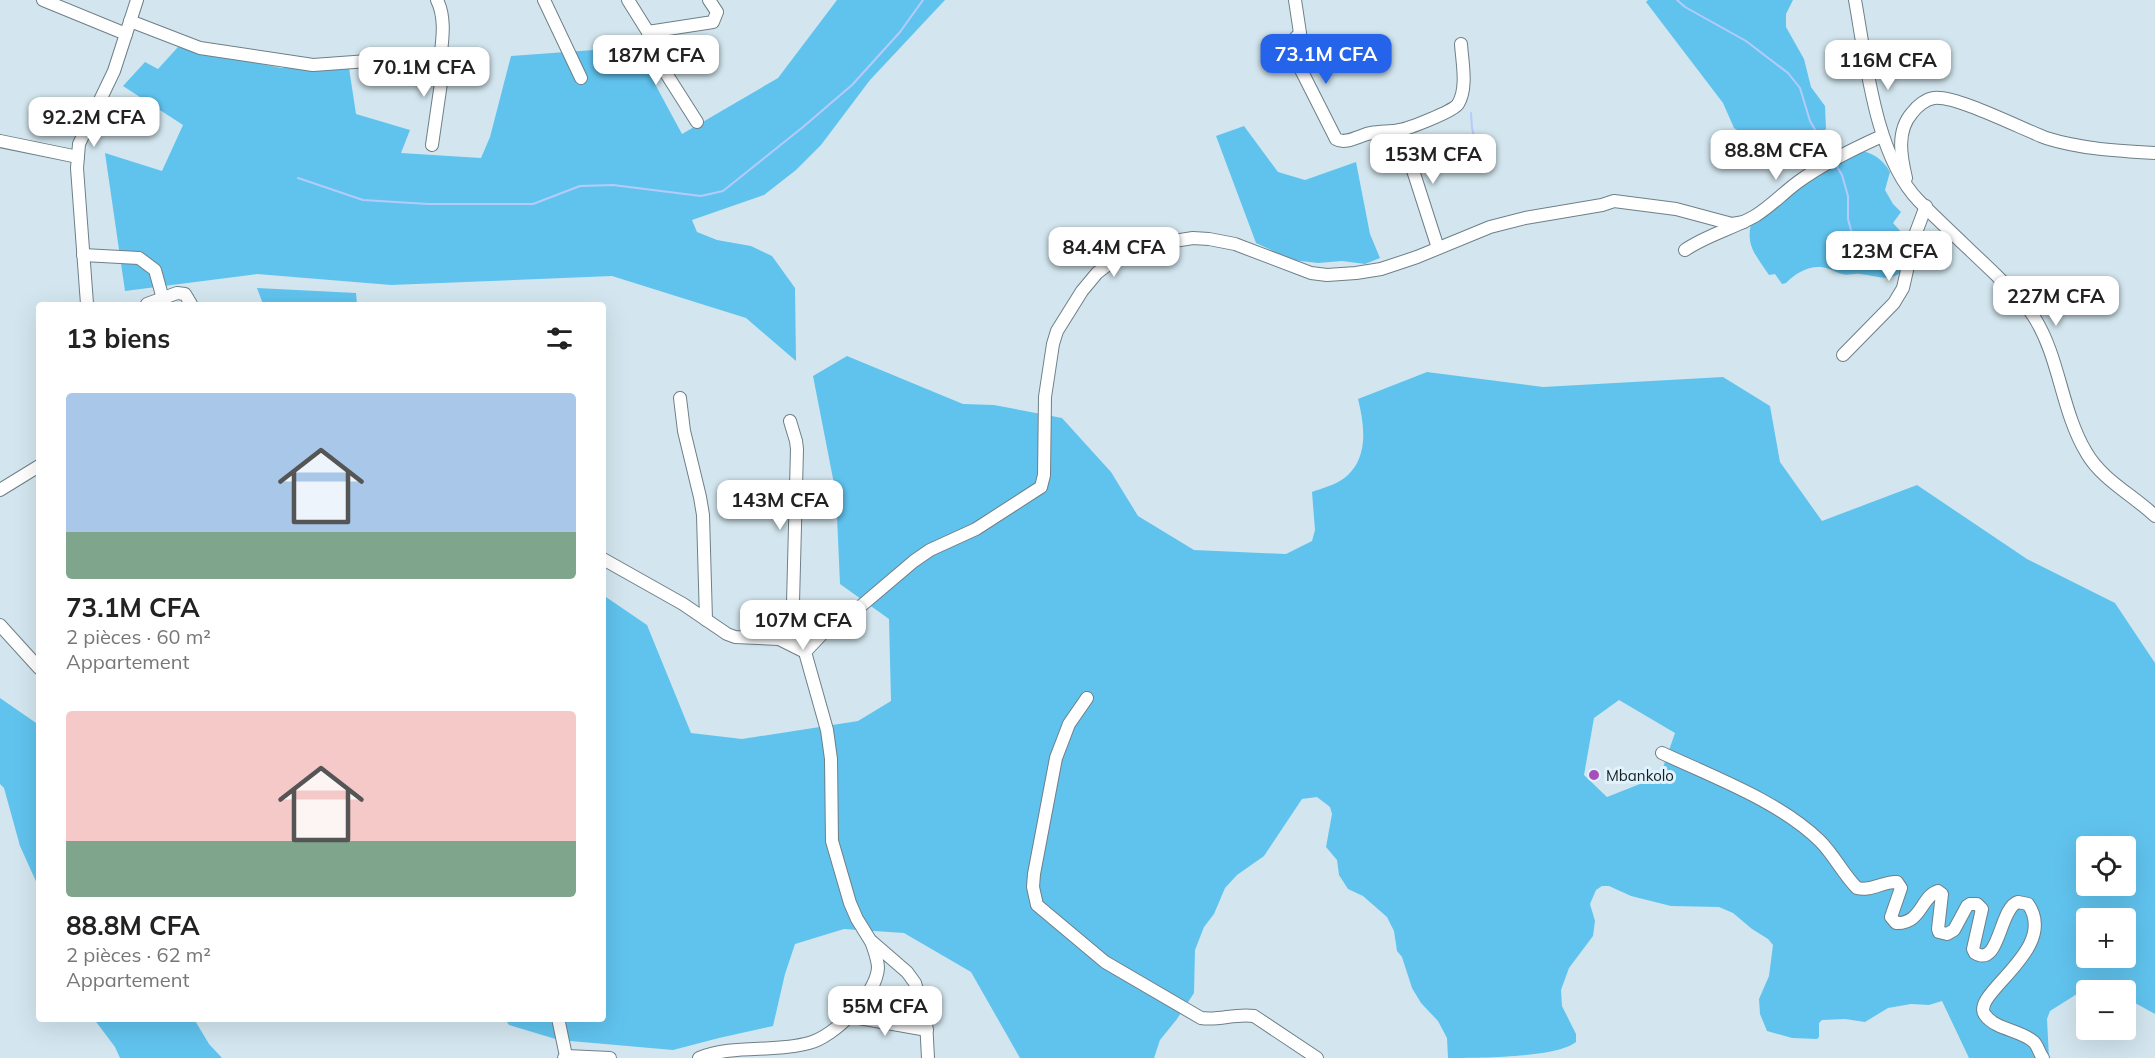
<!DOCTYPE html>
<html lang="fr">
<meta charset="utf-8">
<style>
:root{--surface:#fff;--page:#f6f6f6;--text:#222;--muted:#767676;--accent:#2563eb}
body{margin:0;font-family:Mulish,sans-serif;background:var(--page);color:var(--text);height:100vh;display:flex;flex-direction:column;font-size:22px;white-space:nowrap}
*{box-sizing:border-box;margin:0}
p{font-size:20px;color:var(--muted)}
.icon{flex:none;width:33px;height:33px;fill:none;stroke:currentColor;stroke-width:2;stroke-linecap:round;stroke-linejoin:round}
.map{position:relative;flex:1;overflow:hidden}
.sheet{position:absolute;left:36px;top:302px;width:570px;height:720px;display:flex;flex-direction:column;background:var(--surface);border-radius:6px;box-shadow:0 6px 24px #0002}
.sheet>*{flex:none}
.buttons{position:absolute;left:2076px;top:836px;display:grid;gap:12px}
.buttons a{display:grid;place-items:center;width:60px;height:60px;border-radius:6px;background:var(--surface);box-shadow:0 6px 24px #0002;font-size:30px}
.price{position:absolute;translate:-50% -51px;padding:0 14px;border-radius:12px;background:#fff;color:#222;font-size:20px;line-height:39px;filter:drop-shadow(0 2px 3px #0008)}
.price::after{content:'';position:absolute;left:50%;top:36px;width:18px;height:14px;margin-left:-9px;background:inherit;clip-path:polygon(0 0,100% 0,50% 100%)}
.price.on{background:var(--accent);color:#fff}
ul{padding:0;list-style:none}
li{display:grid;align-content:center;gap:12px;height:318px;padding:0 30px}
li span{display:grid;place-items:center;height:186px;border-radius:6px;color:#555}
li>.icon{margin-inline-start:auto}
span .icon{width:108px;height:108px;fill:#fffc;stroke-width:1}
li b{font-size:26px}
h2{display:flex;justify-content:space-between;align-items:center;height:72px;padding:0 30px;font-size:26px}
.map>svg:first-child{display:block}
.green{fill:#60c3ee;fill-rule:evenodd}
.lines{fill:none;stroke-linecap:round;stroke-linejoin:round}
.stream{stroke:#b4cbfc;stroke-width:2}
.minor-casing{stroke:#6e7f87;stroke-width:14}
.minor{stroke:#fff;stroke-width:12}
.poi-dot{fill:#a74ebb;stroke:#e0f3fc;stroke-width:2}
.labels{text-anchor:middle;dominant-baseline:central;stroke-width:6;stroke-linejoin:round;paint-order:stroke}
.poi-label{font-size:15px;fill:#171e21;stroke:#e0f3fc;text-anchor:start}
</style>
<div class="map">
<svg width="2155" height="1058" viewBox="0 0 2155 1058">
<rect width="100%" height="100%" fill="#d3e6ef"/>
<!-- green -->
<g class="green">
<path d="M837,0H945L870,80L821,145L796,170L764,195L692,220L697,232L717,240L751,246L772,256L795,288L796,361L746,318L612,276L391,285L257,274L125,291L105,153L162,171L183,125L123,86L145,62L158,69L178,47L281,68H349L356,114L410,130L401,153L481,158L490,137L511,56L635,47L682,134L778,78Z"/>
<path d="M1648,0H1793L1786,14V27L1804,59L1811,87L1825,106L1826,129L1806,143L1783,151L1759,144L1734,128L1723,103L1646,2Z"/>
<path d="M1244,126L1278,172L1305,180L1356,162L1370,234L1380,258L1365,264L1342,261L1318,263L1292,260L1256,243L1216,136Z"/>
<path d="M1856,150C1872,152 1882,158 1890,172L1885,190L1893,204L1901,212L1893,223L1903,234L1905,270C1887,283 1880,276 1860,274C1854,273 1848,276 1842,274C1837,273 1833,270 1829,269C1813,263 1797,272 1786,283L1782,284L1775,274L1769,275C1752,250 1744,243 1754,213Z"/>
<path d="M257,288L356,293L357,304H263Z"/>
<path d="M847,356L963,404L994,405L1062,418L1111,472L1138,516L1194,550L1286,554L1312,541L1315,530L1312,492C1322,488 1335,485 1343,479C1369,460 1365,427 1358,399L1427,372L1543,387L1723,377L1770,406L1780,462L1822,521L1917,485L2027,559L2115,603L2155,663V1014L2126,998V990H2111L2103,985L2088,987L2050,1011L2047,1019L2049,1058H1969L1942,1001L1929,1005L1911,1004L1888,1008L1865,1022L1845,1019L1822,1020L1819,1023V1037L1817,1039L1792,1038L1767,1031L1760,1014L1759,999L1769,976L1773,945L1768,939L1752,929L1733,913L1719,907L1671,906L1631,896L1609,886H1602L1596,890L1590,904L1595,921L1593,936L1569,968L1561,990L1562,1006L1576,1034V1042C1556,1058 1477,1058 1448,1058L1447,1038L1438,1021L1421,1003L1412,988L1402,957L1397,951L1394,931L1387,917L1363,896L1348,889L1339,875L1337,860L1326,847L1332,814L1330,807L1317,797L1302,799L1264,856L1237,875L1225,888L1214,914L1204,927L1195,950L1194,993L1177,1019L1160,1040L1154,1058H1020L971,972L904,933L844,929L795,944L785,974L773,1026L719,1038L673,1050L559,1040L509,1025L505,1019L603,1018V595L647,625L691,733L742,739L858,721L891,701L889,619L840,584L836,494L813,376ZM1619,700L1675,733L1660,776L1607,797L1584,775L1594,718ZM2086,846H2126V885H2086ZM2086,918H2126V957H2086Z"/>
<path d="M0,698L39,725V888L20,846L4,788L0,784Z"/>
<path d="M94,1019H194L209,1044L222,1058H120L115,1047Z"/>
</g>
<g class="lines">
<!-- stream -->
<g class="stream">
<path d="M1677,0L1685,7L1746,41L1788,73L1800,88L1810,121L1831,157"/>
<path d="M1471,113L1472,128L1477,149"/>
<path d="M1836,165L1842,175L1848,196V219L1855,245"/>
<path d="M298,178L363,200L428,204H533L580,186L613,185L701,196L723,191L803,127L852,85L900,32L923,0"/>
</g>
<defs>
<g id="minor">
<path d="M43,0L126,34"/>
<path d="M544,0L581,78"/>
<path d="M628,0L648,32L713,22L717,12L709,0"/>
<path d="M1295,0L1300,33L1291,43L1290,48L1336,139C1346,145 1360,135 1371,133C1381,131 1390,132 1399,130C1408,129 1454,111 1458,104C1468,88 1462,61 1461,44"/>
<path d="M1855,0C1866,60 1875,156 1919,201C1943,225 1969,249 1994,273C2008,287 2023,300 2034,317C2060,358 2061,410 2086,452C2101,479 2133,495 2155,516"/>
<path d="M130,21L200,48L313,65L368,61L427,62L441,52C443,35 445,16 437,0"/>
<path d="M648,32L662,67L697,122"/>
<path d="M1400,130L1438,248"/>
<path d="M0,141L78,157"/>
<path d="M432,145L443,69L441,52"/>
<path d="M1906,178C1901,157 1896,131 1912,113C1917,106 1926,99 1934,98C1956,95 2022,129 2046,138C2081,149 2118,151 2155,153"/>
<path d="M1685,250C1707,235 1732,229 1755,216C1770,207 1783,193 1798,182C1824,163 1853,149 1882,136"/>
<path d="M83,255L139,258L155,270L163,299"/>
<path d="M87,304L77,168L79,144L114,71L137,0"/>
<path d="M147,304L177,293L185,294L191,304"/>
<path d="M1843,355L1894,303L1903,288L1915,235L1926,206"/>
<path d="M680,398L684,431L700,497L703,515L706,620"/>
<path d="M790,421L796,441L797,449L793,603L797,636"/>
<path d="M0,490L39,466"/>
<path d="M603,559L683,604L727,634L735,637L779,639L805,652L827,730L831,759L832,841L850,903L857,919L870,940L907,972L915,983L926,1020L928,1058"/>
<path d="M0,625L39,668"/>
<path d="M805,652L823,633L848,617L914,561L930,550L976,529L1041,487L1044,475L1045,397L1053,344L1057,331L1082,291L1097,273L1119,256L1161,243L1193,238L1209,239L1235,244L1311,273L1327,275L1356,273L1381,269L1417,257L1490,227L1525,218L1602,205L1614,201L1676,209L1732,224L1744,222"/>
<path d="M1087,698L1069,724L1056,758L1034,874L1033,887L1037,905L1105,962L1201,1018C1219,1021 1235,1013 1254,1016L1317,1058"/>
<path d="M1662,753C1713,777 1779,801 1820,841C1834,855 1843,874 1857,888C1871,892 1883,881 1897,882L1901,888L1891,917L1896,923C1922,924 1921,896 1938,891L1942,894L1938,929L1939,932L1947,934L1954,930L1967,906L1970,904H1977L1982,909L1973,949L1975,953C2000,968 1999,908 2018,902L2028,904C2060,950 1969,994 1985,1015C1996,1030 2021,1030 2034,1042C2038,1046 2039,1053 2043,1058"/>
<path d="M848,1016L927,1030"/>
<path d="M558,1018L566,1056"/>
<path d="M564,1058L566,1056L610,1058"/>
<path d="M699,1058C734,1044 773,1053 809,1043C834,1037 876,995 878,968C878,959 874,950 871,941"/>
</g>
</defs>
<!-- minor casing -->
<use href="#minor" class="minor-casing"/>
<!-- minor -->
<use href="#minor" class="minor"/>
</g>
<!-- markers -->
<circle class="poi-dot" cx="1594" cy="775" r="6"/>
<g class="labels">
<!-- poi labels -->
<g class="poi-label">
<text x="1606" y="775">Mbankolo</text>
</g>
</g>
</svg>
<div class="buttons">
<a><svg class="icon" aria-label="locate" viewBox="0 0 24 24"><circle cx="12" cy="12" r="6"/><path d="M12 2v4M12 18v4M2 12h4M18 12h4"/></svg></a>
<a>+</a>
<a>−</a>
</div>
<b class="price on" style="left:1326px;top:85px">73.1M CFA</b>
<b class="price" style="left:656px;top:86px">187M CFA</b>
<b class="price" style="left:1888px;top:91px">116M CFA</b>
<b class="price" style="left:424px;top:98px">70.1M CFA</b>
<b class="price" style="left:94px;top:148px">92.2M CFA</b>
<b class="price" style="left:1776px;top:181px">88.8M CFA</b>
<b class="price" style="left:1433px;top:185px">153M CFA</b>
<b class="price" style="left:1114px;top:278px">84.4M CFA</b>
<b class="price" style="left:1889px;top:282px">123M CFA</b>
<b class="price" style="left:2056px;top:327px">227M CFA</b>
<b class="price" style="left:780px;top:531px">143M CFA</b>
<b class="price" style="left:803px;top:651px">107M CFA</b>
<b class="price" style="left:885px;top:1037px">55M CFA</b>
<section class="sheet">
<h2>13 biens<svg class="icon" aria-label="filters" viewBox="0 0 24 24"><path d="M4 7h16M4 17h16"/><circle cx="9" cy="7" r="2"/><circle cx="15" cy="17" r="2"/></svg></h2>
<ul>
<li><span style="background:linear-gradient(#a9c7e8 75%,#7fa58c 0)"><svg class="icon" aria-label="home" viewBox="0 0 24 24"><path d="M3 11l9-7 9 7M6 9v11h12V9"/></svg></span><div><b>73.1M CFA</b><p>2 pièces · 60 m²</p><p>Appartement</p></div></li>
<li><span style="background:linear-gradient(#f6c9c9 70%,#7fa58c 0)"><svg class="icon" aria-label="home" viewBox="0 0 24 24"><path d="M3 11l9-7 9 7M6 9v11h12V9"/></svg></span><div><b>88.8M CFA</b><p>2 pièces · 62 m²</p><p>Appartement</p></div></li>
</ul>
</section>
</div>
